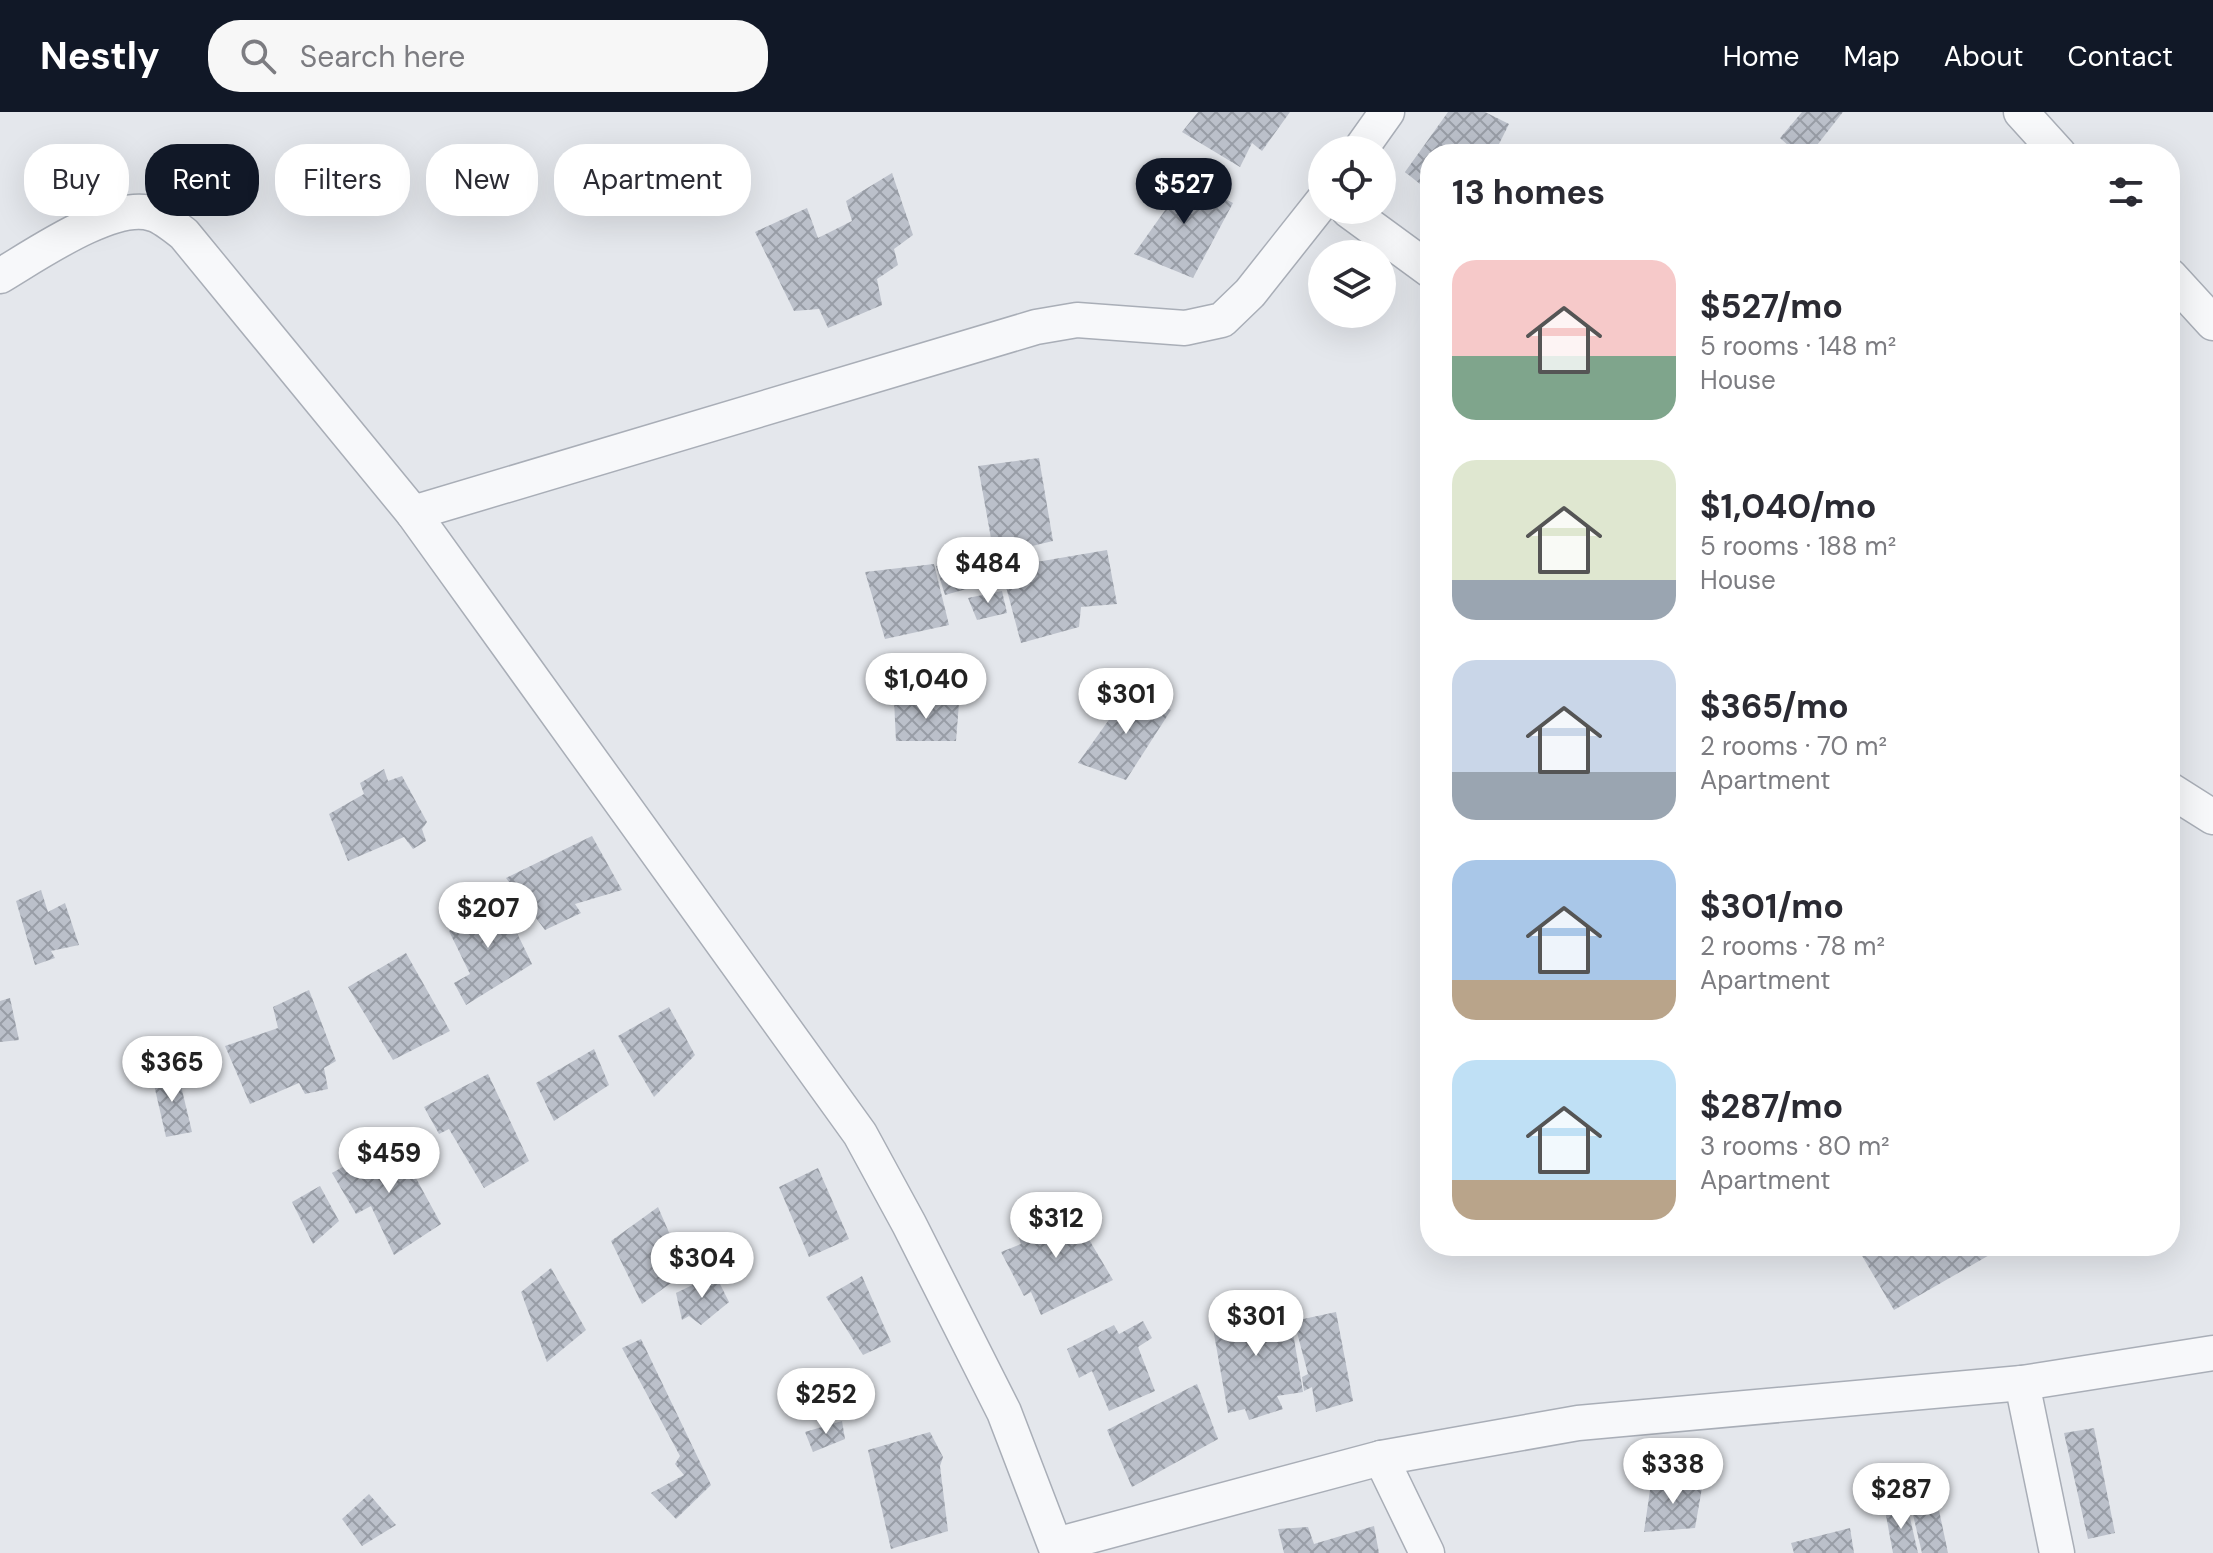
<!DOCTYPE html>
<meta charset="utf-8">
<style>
:root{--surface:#fff;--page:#f7f7f7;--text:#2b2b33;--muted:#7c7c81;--accent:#111827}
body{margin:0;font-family:"DM Sans",sans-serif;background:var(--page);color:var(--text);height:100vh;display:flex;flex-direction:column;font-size:30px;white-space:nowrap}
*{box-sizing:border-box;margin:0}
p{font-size:26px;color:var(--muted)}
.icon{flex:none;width:44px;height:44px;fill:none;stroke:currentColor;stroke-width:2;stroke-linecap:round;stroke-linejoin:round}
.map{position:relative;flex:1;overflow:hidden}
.side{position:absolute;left:1420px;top:32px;width:760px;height:1112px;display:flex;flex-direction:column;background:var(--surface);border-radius:32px;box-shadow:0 8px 32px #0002}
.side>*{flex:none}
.top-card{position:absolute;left:24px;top:32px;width:760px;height:72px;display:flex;gap:16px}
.tools{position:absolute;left:1308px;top:24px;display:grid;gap:16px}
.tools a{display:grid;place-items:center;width:88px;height:88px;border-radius:50%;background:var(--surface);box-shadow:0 8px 32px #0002;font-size:40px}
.price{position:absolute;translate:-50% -68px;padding:0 18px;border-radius:28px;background:#fff;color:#222;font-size:26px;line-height:52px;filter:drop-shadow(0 2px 4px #0008)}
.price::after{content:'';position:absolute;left:50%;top:48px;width:24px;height:18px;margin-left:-12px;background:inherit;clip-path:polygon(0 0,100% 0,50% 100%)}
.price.selected{background:var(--accent);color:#fff}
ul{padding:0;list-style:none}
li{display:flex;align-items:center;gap:24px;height:200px;padding:0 32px}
li span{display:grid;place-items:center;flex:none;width:224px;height:160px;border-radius:24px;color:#555}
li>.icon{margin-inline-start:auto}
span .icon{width:96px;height:96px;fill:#fffc;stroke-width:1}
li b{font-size:34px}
h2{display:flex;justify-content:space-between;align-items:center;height:96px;padding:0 32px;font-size:34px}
.chip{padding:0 28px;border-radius:32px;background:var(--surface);box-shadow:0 8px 32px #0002;font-size:28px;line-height:72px}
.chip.selected{background:var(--accent);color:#fff}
header{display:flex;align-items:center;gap:48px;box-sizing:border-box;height:112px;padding:0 40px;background:var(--accent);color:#fff}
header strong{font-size:38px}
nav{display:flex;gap:44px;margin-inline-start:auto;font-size:28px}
.search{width:560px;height:72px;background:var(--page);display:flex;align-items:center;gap:20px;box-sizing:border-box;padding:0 28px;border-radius:32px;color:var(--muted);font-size:30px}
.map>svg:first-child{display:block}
.building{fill:url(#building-cross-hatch)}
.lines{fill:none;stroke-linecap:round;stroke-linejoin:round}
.street-casing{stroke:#a9aeb7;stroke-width:37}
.street{stroke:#f7f8fa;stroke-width:34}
</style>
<header>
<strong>Nestly</strong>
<div class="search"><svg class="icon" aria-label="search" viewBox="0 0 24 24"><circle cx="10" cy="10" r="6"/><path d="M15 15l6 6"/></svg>Search here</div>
<nav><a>Home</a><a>Map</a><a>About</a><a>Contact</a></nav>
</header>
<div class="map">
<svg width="2213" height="1441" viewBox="0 0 2213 1441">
<defs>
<pattern id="building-cross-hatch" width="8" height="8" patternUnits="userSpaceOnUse" patternTransform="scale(2)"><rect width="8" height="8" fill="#bbc0ca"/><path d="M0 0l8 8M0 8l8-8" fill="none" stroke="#989da6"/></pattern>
</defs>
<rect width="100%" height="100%" fill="#e4e7ec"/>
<!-- building -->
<g class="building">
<path d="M1198,0H1290L1262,39L1252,31L1240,55L1182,20Z"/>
<path d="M1448,0H1485L1509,12L1494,42H1430V80L1405,60Z"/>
<path d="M1802,0H1843L1810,42H1798L1780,26Z"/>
<path d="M1173,60L1233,91L1193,166L1134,142L1168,94L1157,79Z"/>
<path d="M892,61L913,123L894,137L898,153L877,167L882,193L828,216L819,197L794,199L755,120L807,96L818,126L852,109L846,89Z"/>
<path d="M1039,346L1053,429L994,443L978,354Z"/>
<path d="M1107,438L1117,492L1081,495L1079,515L1021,531L1001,456Z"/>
<path d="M992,444L1002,467L945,483L936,454Z"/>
<path d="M934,452L949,513L885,527L865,460Z"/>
<path d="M1002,479L1007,501L977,508L968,486Z"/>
<path d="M1131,577L1171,598L1126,668L1078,651Z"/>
<path d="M894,587L959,591L956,629H896Z"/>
<path d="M384,657L388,669L402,664L427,710L422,717L426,729L413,737L404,725L348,749L329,702L364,682L360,671Z"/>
<path d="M592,724L622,778L575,792L581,801L545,818L506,766Z"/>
<path d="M41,778L48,800L65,791L79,833L51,839L55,846L35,853L16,789Z"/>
<path d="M499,784L532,852L466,893L454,871L470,862L449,819Z"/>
<path d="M406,841L450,919L393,948L348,875Z"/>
<path d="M309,878L336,949L324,956L328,977L305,982L299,971L250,992L225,934L278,916L273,895Z"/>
<path d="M10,886L19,928L0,930V889Z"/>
<path d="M669,895L695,943L654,985L618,924Z"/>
<path d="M594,937L609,973L554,1009L536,971Z"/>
<path d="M177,957L192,1020L166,1025L152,964Z"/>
<path d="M488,962L529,1049L484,1076L449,1017L439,1022L424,995Z"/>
<path d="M394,1026L441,1112L394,1143L371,1094L356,1102L332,1061Z"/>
<path d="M818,1056L849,1127L809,1145L779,1075Z"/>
<path d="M320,1074L339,1109L313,1132L292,1090Z"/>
<path d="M1076,1089L1086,1107L1078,1109L1113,1168L1041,1203L1031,1180L1024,1184L1001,1140L1021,1132L1017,1121Z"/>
<path d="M658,1095L686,1160L642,1192L611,1129Z"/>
<path d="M1876,1134H2005L1894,1198L1861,1142Z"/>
<path d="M551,1156L586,1218L547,1250L521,1180Z"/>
<path d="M715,1162L729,1190L701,1213L689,1204L682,1208L676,1181Z"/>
<path d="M862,1164L891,1230L863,1243L826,1185Z"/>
<path d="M1276,1185L1288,1223L1293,1221L1303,1280L1277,1284L1283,1297L1249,1308L1245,1297L1228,1301L1211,1205Z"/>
<path d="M1336,1200L1353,1289L1316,1300L1312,1275L1304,1279L1302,1265L1308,1262L1294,1209Z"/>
<path d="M1143,1209L1152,1226L1138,1235L1155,1279L1109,1299L1092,1259L1079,1266L1067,1237L1114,1213L1119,1222Z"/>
<path d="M641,1227L711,1373L676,1407L651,1381L684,1363L675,1352L680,1344L622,1236Z"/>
<path d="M1197,1272L1218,1327L1132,1375L1107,1318Z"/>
<path d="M842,1309L845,1327L813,1340L805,1320Z"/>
<path d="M2094,1316L2115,1421L2088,1427L2064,1321Z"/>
<path d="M930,1320L943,1345L940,1354L948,1419L891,1437L868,1338Z"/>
<path d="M1703,1370L1695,1416L1644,1420L1651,1371Z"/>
<path d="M369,1382L396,1413L362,1434L342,1407Z"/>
<path d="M1936,1384L1948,1441H1922L1910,1390Z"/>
<path d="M1907,1393L1918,1441H1893L1885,1398Z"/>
<path d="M1374,1414L1379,1441H1284L1278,1417L1308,1415L1314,1432Z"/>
<path d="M1850,1416L1854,1441H1794L1791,1431Z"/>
</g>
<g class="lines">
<defs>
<g id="street">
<path d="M2021,0L2059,42"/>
<path d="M1360,38L1387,0"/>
<path d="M1348,98L1430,158"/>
<path d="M0,164C34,144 114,88 153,102C163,105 175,115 184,122L413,401L860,1022L909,1112L1004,1300L1058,1441"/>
<path d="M2170,164L2213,211"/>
<path d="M413,401L1036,215L1077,208L1185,216L1222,208L1250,181L1322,90"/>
<path d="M2170,678L2213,705"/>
<path d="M2022,1271L2057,1441"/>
<path d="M1381,1346L1427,1441"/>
<path d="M1056,1433L1381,1346L1578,1311L2022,1271L2213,1241"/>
</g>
</defs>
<!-- street casing -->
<use href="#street" class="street-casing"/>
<!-- street -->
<use href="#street" class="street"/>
</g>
</svg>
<div class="tools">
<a><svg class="icon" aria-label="locate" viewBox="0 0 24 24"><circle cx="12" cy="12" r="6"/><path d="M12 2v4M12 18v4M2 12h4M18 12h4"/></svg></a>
<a><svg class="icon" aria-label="layers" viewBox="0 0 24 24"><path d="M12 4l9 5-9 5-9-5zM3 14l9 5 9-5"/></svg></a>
</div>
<b class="price selected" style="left:1184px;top:114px">$527</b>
<b class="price" style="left:988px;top:493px">$484</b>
<b class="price" style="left:926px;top:609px">$1,040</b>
<b class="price" style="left:1126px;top:624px">$301</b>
<b class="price" style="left:488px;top:838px">$207</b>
<b class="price" style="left:172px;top:992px">$365</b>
<b class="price" style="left:389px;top:1083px">$459</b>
<b class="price" style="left:1056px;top:1148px">$312</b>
<b class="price" style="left:702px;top:1188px">$304</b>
<b class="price" style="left:1256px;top:1246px">$301</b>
<b class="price" style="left:826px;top:1324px">$252</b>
<b class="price" style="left:1673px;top:1394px">$338</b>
<b class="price" style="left:1901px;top:1419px">$287</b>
<div class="top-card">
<a class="chip">Buy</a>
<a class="chip selected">Rent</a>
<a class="chip">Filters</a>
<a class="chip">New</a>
<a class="chip">Apartment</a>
</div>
<section class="side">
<h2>13 homes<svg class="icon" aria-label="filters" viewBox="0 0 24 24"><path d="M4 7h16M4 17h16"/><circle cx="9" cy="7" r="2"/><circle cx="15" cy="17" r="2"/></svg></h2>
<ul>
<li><span style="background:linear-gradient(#f6c9c9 60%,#7fa58c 0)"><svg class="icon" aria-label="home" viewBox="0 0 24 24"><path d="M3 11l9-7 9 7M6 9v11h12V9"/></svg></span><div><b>$527/mo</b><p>5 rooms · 148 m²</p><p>House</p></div></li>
<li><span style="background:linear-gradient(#dfe7d0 75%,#9aa5b1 0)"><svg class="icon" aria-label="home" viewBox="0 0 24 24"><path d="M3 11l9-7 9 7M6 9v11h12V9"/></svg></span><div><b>$1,040/mo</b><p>5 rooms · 188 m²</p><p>House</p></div></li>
<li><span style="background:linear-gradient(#c9d6e8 70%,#9aa5b1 0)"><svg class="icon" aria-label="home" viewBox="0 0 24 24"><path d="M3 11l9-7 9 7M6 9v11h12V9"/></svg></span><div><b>$365/mo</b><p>2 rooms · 70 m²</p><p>Apartment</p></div></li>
<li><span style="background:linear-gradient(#a9c7e8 75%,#b9a48a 0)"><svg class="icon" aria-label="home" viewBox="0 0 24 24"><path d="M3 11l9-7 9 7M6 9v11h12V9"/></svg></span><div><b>$301/mo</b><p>2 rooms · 78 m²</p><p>Apartment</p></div></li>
<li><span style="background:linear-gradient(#bfe0f5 75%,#b9a48a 0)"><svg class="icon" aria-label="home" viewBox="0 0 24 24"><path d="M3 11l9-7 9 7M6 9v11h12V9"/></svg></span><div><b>$287/mo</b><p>3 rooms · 80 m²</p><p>Apartment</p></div></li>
</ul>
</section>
</div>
